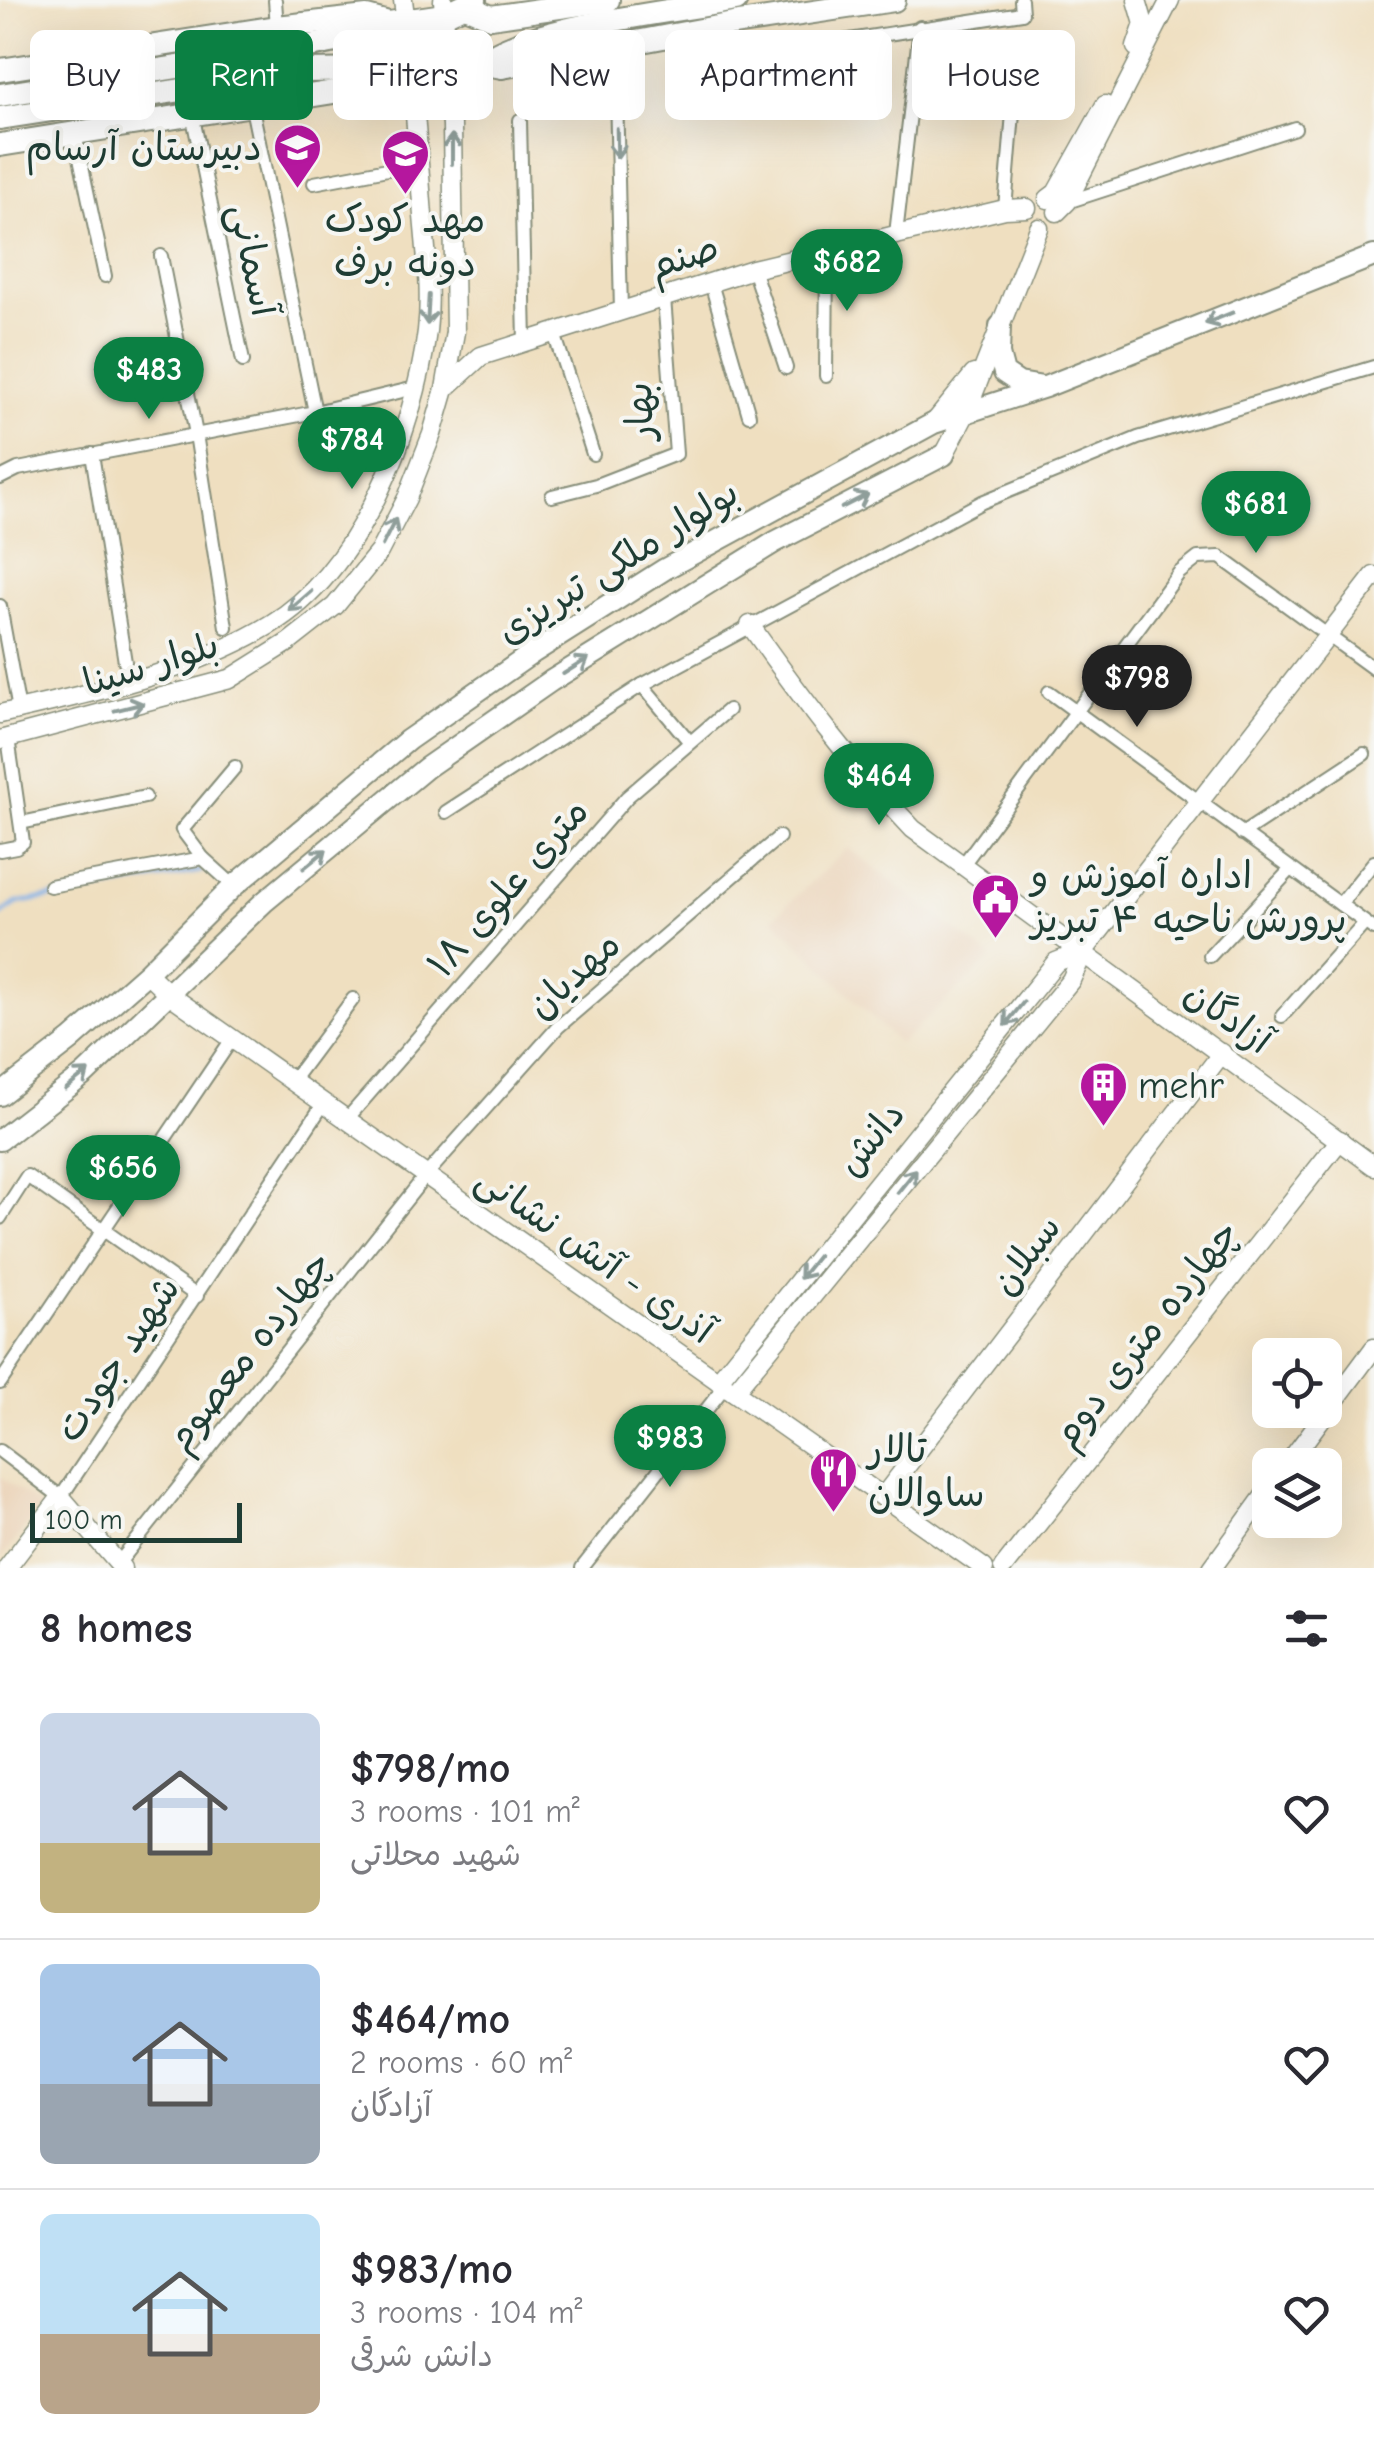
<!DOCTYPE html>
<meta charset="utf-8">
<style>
:root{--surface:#fff;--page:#f2f2f3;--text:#2b2b33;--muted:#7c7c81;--line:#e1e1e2;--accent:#0b8043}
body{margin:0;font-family:"Comic Neue","Playpen Sans Arabic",sans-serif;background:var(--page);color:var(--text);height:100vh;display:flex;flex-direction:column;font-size:38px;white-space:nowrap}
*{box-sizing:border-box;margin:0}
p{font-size:32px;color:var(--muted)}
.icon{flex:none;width:55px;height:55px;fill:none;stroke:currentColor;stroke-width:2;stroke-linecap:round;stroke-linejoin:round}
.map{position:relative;height:1568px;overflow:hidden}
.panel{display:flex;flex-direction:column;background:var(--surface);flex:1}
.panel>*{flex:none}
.guide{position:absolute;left:30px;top:30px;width:1315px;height:90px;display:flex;gap:20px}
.fabs{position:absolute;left:1252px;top:1338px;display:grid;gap:20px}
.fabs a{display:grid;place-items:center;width:90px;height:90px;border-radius:15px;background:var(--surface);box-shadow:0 10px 40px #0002;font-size:50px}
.scale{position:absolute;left:30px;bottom:25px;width:212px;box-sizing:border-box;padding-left:10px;border:5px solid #1f3d34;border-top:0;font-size:28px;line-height:35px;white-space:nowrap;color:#1f3d34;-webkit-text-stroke:8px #f6f6f2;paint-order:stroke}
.price{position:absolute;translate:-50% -85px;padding:0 22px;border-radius:35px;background:var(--accent);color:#fff;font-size:32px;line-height:65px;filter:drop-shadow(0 2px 5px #0008)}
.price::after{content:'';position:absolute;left:50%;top:60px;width:30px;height:22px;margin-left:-15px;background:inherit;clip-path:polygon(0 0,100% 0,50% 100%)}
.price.active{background:#222;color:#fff}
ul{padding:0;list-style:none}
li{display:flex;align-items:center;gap:30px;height:250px;padding:0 40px}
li+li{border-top:2px solid var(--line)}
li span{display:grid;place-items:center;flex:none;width:280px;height:200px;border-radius:15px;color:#555}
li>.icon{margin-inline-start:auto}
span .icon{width:120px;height:120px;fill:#fffc;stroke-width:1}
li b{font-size:42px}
h2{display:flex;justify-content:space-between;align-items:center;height:120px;padding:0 40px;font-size:42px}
.tag{padding:0 35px;border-radius:15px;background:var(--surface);box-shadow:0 10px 40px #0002;font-size:35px;line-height:90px}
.tag.active{background:var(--accent);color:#fff}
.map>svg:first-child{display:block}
.built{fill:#ebd3b8}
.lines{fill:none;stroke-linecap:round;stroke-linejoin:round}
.stream{stroke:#7bb0e9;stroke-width:4}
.street-casing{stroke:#878e7a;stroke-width:16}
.secondary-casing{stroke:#878e7a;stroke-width:21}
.primary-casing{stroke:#878e7a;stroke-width:24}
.highway-casing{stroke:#878e7a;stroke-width:26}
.street{stroke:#fff;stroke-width:12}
.secondary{stroke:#fff;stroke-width:18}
.primary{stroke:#fff;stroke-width:20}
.highway{stroke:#fff;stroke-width:22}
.oneway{stroke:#8f9e9a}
.labels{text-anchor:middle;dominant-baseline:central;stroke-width:8;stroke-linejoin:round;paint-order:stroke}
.poi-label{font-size:38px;fill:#1f3d34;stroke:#f6f6f2;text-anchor:start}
.street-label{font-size:38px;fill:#1f3d34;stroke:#f6f6f2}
</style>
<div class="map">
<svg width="1374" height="1568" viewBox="0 0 1374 1568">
<rect width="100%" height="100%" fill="#f6f6f2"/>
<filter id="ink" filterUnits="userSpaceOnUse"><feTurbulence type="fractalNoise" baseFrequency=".01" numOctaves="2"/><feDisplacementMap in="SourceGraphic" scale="20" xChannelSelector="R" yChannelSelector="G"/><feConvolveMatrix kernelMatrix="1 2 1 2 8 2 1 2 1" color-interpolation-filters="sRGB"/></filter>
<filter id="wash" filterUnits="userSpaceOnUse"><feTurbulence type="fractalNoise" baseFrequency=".0048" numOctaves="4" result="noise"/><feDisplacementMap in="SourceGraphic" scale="40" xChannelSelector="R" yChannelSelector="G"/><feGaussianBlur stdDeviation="2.25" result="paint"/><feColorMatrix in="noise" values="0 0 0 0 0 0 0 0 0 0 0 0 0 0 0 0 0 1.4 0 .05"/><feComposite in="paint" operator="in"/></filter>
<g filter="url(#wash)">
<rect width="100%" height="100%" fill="#efdfc0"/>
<!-- built -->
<g class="built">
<path d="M848,848L992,958L899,1044L773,918Z"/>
<path d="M0,1476L41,1507L0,1560Z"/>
</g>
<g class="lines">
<!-- stream -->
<path class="stream" d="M0,915L17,903L201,871"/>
</g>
</g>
<g filter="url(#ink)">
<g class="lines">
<defs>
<g id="street">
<path d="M275,0L277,27"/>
<path d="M615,46L621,312"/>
<path d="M740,57L1022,13L1021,0"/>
<path d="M251,103L315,412"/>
<path d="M192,113L243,361"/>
<path d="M520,120L525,342"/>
<path d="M75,134L105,276"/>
<path d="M314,183L419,163"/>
<path d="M1067,202L1295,128"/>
<path d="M1005,209L1019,41"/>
<path d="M896,234L920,27"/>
<path d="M161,256L196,434L226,627"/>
<path d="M753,269L786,368"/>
<path d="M711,283L749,415"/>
<path d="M554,333L593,454"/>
<path d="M826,376L827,251"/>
<path d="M92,454L125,662"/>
<path d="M0,478L18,469L315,412L415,388"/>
<path d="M552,496L596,485L676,454L664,298"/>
<path d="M0,606L19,710"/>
<path d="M642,685L689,741"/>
<path d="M1049,692L1374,929"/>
<path d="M446,812L642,685L982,502L1138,438L1374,367"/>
<path d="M21,823L145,797"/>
<path d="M1242,834L1364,754"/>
<path d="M0,850L16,847L23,842L8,738"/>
<path d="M962,866L1179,573L1198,558L1220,557L1374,669"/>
<path d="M50,886L203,858"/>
<path d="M234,886L203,858L182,830L235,767"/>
<path d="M1340,904L1374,862"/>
<path d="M1210,956L1291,869"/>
<path d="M1282,1016L1365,923"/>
<path d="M292,1081L353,999"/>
<path d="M347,1119L627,797L728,710"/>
<path d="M0,1218L27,1176L197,1296"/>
<path d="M0,1383L232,1039"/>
<path d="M0,1451L61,1497L324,1103"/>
<path d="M118,1564L426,1175L558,1027L779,837"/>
<path d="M582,1568L725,1386"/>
</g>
<g id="secondary">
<path d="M1136,47L1144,24L1137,0"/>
<path d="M1048,199L1056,193L1105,105"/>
<path d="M1057,212L1067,202L1170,0"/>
<path d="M446,388L481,356L753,269L1005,209L1027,208"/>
<path d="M934,423L974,374"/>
<path d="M944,455L966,413L1039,228"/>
<path d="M750,625C801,697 852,765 913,829L1374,1166"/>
<path d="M0,714C91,693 191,673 271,624C360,570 415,430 427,331C432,289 425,245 422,203C417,135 412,68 403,0"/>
<path d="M0,740L230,679L289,642L335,606L379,552L407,498L432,434L445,389L455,332L452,126L443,0"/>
<path d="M147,973L170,995L984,1568"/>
<path d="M718,1381L1056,962L1084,951"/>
<path d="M734,1392L1071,980L1084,951L1374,576"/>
<path d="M1287,1465L1374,1348"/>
<path d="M883,1497L1222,1053"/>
<path d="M7,1568L61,1497L122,1568"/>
<path d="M1003,1568L1340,1140"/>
<path d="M1212,1568L1270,1488"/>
</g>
<g id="primary">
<path d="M1000,326L999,354L1004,373L1019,383L1043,387"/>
<path d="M0,1095L71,1040L147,973L234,886L408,740L534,652L665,569L934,423L1045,387L1374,256"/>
<path d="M0,1140L85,1074L264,902L426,768L551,681L775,542L944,455"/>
</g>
<g id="highway">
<path d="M465,6L491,17L608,0"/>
<path d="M483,62C525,27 676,11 736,0"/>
<path d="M0,70L277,27L367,17L389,23L444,15L475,0"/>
<path d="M0,95L305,47L368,35L389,23"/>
<path d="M0,118L306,71L373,70L393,75"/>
<path d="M0,145L359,88C373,85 384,77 397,74C430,68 470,60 502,67L733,24L894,0"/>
</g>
</defs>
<!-- street casing -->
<use href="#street" class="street-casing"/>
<!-- secondary casing -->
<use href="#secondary" class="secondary-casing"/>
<!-- primary casing -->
<use href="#primary" class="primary-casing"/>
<!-- highway casing -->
<use href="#highway" class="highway-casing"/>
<!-- street -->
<use href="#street" class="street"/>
<!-- secondary -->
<use href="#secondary" class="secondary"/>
<!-- primary -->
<use href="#primary" class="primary"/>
<!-- highway -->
<use href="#highway" class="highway"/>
</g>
<!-- one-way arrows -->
<defs><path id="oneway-shaft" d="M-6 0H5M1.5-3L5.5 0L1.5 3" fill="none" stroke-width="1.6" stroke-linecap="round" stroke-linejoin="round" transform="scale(2.5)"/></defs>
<g class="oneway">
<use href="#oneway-shaft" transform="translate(617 143) rotate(89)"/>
<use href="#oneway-shaft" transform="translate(452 149) rotate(-90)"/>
<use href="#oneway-shaft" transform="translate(428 310) rotate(93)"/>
<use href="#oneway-shaft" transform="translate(1219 318) rotate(158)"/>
<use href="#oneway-shaft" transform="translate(855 501) rotate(-27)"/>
<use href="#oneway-shaft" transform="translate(389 532) rotate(-63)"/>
<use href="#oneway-shaft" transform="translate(300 601) rotate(139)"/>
<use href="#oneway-shaft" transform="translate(576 666) rotate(-32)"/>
<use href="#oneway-shaft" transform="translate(129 707) rotate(-14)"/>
<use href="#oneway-shaft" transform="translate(315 859) rotate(-39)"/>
<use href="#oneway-shaft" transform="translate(1014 1014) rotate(129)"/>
<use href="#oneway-shaft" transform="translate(77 1080) rotate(-39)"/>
<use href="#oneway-shaft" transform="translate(907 1181) rotate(-51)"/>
<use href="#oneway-shaft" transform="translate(809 1267) rotate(129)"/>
</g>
</g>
<!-- icons -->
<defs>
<symbol id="school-pin" viewBox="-11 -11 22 30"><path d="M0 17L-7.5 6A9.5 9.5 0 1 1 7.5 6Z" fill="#b5179e" stroke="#f6f6f2"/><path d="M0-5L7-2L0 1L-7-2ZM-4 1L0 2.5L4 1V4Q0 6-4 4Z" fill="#fff"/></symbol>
<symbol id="civic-pin" viewBox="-11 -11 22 30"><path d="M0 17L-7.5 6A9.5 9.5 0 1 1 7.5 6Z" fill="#b5179e" stroke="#f6f6f2"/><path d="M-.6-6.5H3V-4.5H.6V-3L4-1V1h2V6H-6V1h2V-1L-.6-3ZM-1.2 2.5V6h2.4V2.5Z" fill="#fff"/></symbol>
<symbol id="building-pin" viewBox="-11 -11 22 30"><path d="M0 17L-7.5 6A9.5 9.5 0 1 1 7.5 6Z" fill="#b5179e" stroke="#f6f6f2"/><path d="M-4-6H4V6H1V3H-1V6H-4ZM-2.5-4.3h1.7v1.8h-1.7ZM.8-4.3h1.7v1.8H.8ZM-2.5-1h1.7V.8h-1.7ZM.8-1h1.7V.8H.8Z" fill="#fff"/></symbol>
<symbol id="restaurant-pin" viewBox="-11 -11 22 30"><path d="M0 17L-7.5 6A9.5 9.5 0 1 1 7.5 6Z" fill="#b5179e" stroke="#f6f6f2"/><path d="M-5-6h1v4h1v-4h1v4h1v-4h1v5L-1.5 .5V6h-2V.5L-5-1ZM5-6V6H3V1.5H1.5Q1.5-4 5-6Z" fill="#fff"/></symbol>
</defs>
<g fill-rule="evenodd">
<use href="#school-pin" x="270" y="120" width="55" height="75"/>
<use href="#school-pin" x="378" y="126" width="55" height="75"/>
<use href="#civic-pin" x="968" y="870" width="55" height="75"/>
<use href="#building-pin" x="1076" y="1058" width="55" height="75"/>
<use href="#restaurant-pin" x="806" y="1444" width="55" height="75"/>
</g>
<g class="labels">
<!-- poi labels -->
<g class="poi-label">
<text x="262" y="148" text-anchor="end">دبیرستان آرسام</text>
<text x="405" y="220" text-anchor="middle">مهد کودک<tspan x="405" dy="44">دونه برف</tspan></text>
<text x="1031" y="876">اداره آموزش و<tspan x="1031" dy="44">پرورش ناحیه ۴ تبریز</tspan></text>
<text x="1138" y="1086">mehr</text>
<text x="868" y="1450">تالار<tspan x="868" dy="44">ساوالان</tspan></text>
</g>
<!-- street labels -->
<g class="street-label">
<text transform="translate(684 257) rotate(-18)">صنم</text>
<text transform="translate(253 260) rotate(78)">آسمانی</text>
<text transform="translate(640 411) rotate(-92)">بهار</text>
<text transform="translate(618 562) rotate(-32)">بولوار ملکی تبریزی</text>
<text transform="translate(151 664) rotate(-17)">بلوار سینا</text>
<text transform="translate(508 888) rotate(-49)">۱۸ متری علوی</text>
<text transform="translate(574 975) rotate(-42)">مهدیان</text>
<text transform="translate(1228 1017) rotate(36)">آزادگان</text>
<text transform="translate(871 1139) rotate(-51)">دانش</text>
<text transform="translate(595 1255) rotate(35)">آذرى - آتش نشانى</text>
<text transform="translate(1026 1255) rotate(-53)">سبلان</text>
<text transform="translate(1146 1334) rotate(-52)">چهارده متری دوم</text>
<text transform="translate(249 1351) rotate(-52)">چهارده معصوم</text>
<text transform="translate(118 1359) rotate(-56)">شهید جودت</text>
</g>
</g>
</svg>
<div class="fabs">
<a><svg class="icon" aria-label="locate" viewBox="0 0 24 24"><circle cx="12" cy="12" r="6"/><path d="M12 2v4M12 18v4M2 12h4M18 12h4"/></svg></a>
<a><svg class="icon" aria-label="layers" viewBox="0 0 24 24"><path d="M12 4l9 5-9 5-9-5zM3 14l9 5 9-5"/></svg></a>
</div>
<div class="scale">100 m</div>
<b class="price" style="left:847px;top:314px">$682</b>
<b class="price" style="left:149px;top:422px">$483</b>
<b class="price" style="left:352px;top:492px">$784</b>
<b class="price" style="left:1256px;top:556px">$681</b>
<b class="price active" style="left:1137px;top:730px">$798</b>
<b class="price" style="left:879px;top:828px">$464</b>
<b class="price" style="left:123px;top:1220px">$656</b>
<b class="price" style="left:670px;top:1490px">$983</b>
<div class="guide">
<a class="tag">Buy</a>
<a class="tag active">Rent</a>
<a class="tag">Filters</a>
<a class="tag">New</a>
<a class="tag">Apartment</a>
<a class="tag">House</a>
</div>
</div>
<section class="panel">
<h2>8 homes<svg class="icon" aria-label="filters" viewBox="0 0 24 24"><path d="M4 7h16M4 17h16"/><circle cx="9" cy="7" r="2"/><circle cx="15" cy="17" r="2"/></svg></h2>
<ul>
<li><span style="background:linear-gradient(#c9d6e8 65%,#c2b280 0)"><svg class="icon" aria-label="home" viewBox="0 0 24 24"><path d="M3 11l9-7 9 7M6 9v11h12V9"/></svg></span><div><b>$798/mo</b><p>3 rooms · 101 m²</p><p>شهید محلاتی</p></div><svg class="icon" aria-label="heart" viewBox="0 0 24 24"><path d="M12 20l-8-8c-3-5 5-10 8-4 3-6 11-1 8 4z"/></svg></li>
<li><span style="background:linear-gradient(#a9c7e8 60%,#9aa5b1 0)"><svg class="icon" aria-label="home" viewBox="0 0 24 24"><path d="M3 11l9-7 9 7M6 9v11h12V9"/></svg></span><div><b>$464/mo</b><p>2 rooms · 60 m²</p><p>آزادگان</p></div><svg class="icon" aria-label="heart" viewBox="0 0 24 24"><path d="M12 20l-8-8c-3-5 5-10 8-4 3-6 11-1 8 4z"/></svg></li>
<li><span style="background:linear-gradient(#bfe0f5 60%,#b9a48a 0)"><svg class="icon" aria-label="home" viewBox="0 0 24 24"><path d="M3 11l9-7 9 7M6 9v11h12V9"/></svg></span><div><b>$983/mo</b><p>3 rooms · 104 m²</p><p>دانش شرقی</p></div><svg class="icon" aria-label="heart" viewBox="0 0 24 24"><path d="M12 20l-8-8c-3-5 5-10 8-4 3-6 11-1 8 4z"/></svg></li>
</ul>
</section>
